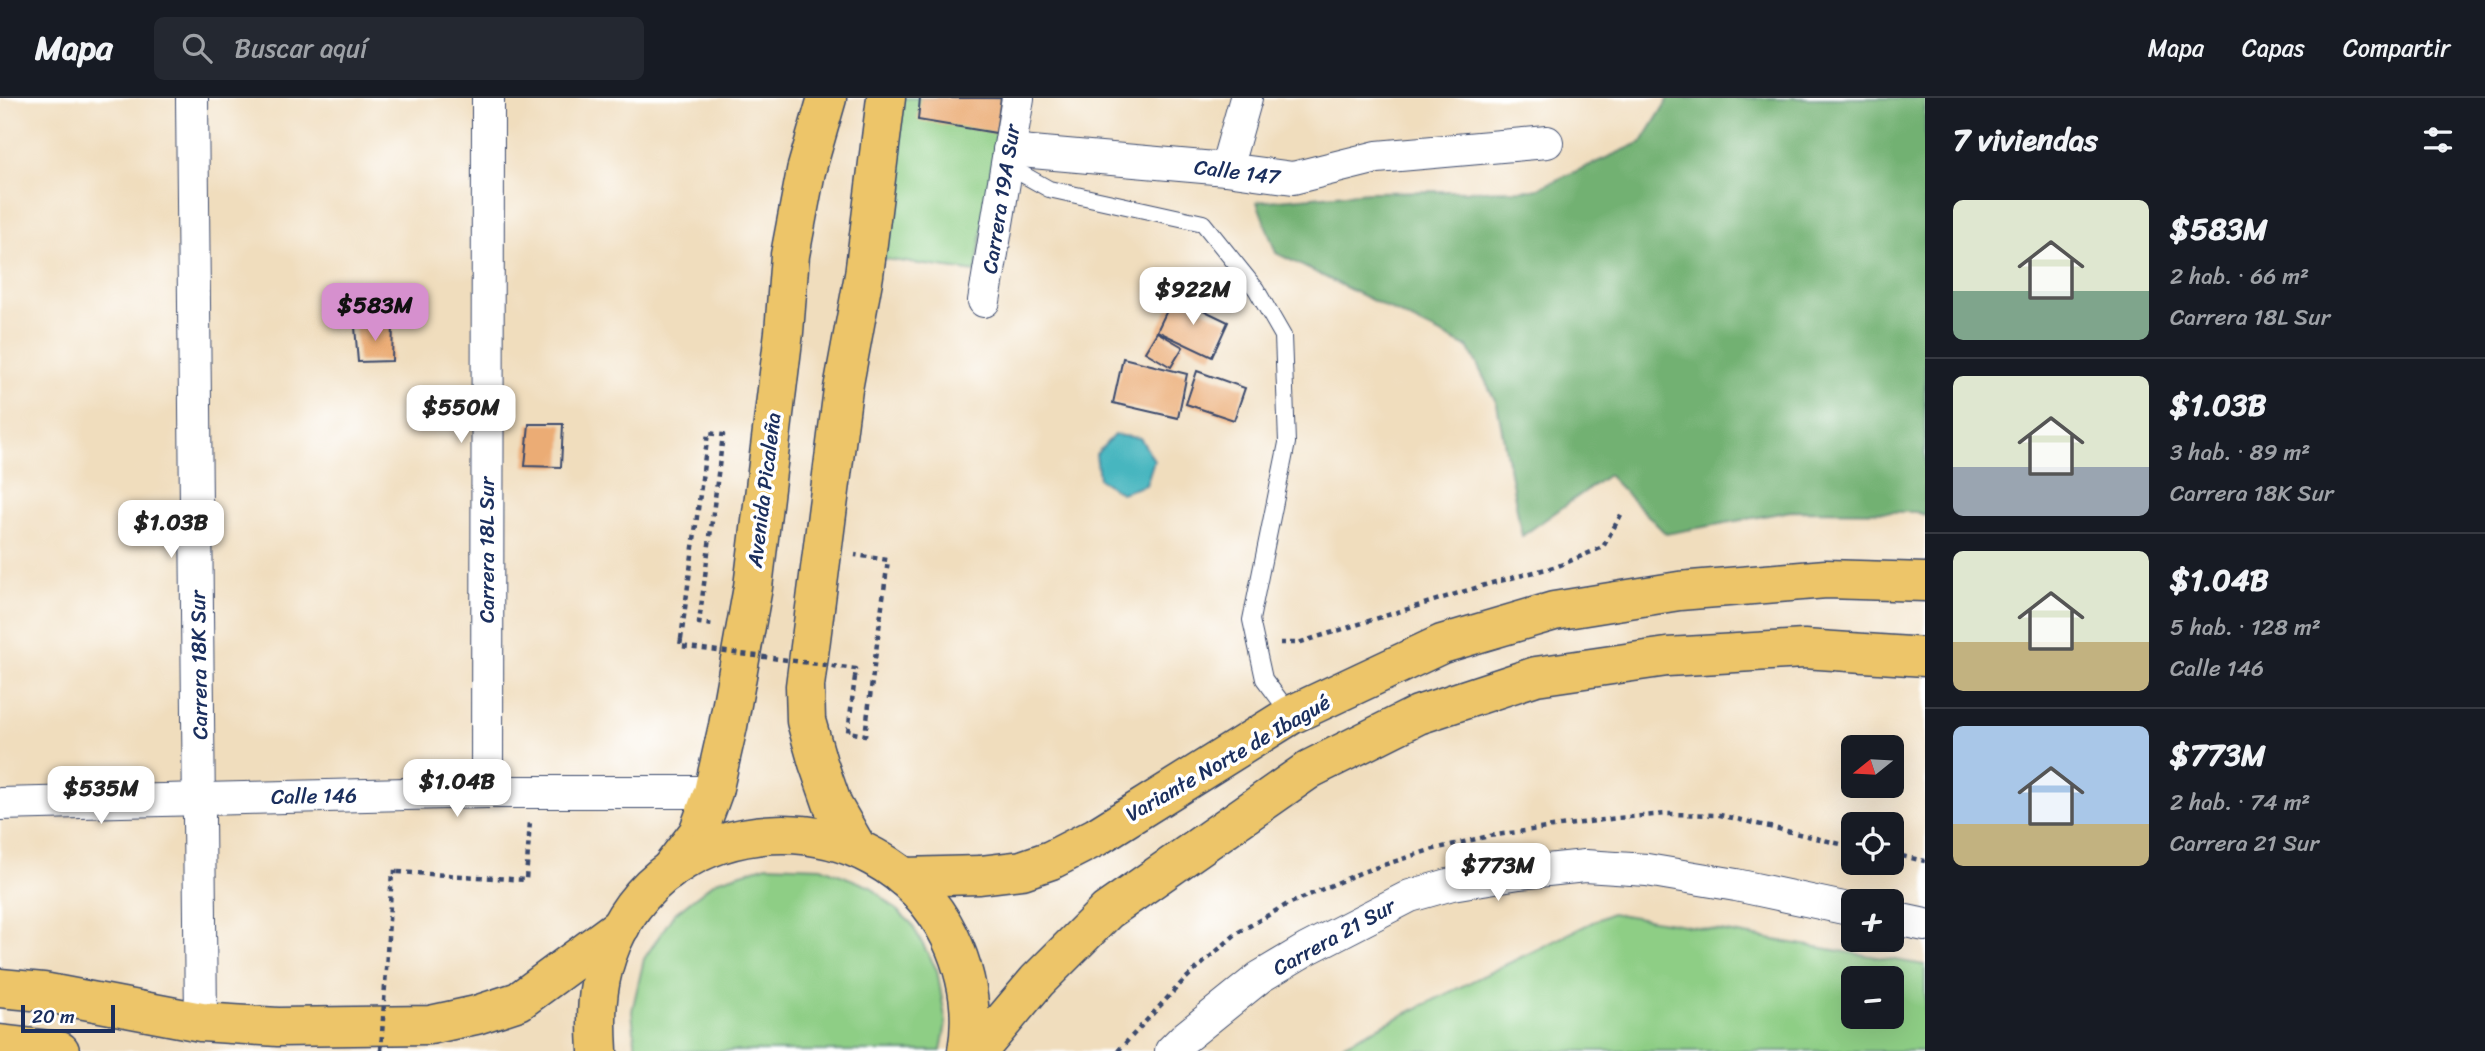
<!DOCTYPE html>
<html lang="es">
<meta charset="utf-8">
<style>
:root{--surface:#171b24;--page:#242831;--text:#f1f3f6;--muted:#9ea1a6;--line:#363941;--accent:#d690ce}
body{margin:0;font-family:Sriracha,sans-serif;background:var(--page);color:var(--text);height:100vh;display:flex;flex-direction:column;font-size:26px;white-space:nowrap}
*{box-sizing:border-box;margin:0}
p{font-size:23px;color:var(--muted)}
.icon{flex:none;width:38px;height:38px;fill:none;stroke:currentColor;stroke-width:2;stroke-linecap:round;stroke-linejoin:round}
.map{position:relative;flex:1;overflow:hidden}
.panel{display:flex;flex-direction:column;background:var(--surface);width:560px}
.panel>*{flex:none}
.needle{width:46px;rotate:252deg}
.tools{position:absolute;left:1841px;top:637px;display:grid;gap:14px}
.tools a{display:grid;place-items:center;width:63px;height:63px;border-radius:10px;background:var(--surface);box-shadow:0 7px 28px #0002;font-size:35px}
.scale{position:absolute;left:21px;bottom:18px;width:94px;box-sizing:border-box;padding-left:7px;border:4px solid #1b2f5e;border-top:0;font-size:19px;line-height:24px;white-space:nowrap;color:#1b2f5e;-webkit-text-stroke:5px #fff;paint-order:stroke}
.price{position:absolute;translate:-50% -60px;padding:0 16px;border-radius:14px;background:#fff;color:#222;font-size:23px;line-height:46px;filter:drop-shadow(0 2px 4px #0008)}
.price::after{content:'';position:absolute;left:50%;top:42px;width:21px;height:16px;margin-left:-10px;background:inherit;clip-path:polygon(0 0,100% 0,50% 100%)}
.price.selected{background:var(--accent);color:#111}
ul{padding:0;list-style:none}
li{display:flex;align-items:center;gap:21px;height:175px;padding:0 28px}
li+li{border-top:2px solid var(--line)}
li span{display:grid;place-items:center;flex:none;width:196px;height:140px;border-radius:10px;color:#555}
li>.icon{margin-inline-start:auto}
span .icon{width:84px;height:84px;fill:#fffc;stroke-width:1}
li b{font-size:30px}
h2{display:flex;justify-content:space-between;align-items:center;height:84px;padding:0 28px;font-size:30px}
header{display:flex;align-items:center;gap:42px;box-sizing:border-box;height:98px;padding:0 35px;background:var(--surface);border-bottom:2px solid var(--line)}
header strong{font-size:33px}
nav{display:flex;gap:38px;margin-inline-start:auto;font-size:24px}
.search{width:490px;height:63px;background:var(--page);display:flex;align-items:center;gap:18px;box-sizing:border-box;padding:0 24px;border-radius:10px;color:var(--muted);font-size:26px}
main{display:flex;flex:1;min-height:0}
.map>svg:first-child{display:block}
.green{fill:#8ece85;stroke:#547e72;stroke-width:2;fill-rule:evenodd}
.forest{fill:#72b172;stroke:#467068;stroke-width:2}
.water{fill:#47b6bf;stroke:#31728e;stroke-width:2}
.building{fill:#ebac74}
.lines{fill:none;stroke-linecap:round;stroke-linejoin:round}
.lane-casing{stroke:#3b496c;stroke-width:18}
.street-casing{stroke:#3b496c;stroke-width:34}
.primary-casing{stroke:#3b496c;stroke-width:41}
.highway-casing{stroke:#3b496c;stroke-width:41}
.path{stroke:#3b496c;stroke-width:4.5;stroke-dasharray:5 5;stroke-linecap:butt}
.lane{stroke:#fff;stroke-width:16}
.street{stroke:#fff;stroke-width:32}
.primary{stroke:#edc569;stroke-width:38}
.highway{stroke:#edc569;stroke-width:38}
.path-bridge{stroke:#3b496c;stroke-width:4.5;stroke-dasharray:5 5;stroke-linecap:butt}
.labels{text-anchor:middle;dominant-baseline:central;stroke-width:7;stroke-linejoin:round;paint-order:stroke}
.street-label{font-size:21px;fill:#1b2f5e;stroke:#fff}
</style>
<header>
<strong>Mapa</strong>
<div class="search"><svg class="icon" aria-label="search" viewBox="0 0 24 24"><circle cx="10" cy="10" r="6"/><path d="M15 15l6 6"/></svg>Buscar aquí</div>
<nav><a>Mapa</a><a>Capas</a><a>Compartir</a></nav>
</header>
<main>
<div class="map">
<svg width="1925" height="953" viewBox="0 0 1925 953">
<rect width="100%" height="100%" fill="#fff"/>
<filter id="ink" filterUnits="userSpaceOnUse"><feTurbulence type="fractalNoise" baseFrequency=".0143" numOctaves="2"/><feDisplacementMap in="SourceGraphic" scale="14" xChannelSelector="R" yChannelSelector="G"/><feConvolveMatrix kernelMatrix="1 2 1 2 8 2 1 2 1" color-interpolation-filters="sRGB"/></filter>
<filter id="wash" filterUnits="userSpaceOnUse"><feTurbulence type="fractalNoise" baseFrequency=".00686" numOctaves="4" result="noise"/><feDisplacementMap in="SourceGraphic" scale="28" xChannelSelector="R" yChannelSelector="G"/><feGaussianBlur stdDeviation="1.57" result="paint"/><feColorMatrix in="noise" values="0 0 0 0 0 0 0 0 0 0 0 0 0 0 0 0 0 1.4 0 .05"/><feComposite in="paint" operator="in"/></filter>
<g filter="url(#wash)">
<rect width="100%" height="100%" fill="#f0ddbd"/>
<!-- green -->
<g class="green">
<path d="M892,0H1002L976,174L877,160Z"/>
<path d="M767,767L821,769L871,789L911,825L937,872L946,925L941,953H636L632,913L644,861L674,816L716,783Z"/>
<path d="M1611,815L1925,867V953H1330ZM1853,880H1892V919H1853Z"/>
</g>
<!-- forest -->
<path class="forest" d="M1669,0H1925V417L1916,414L1791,413L1666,436L1608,377L1522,438L1497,306L1469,250L1276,155L1257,104L1369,94L1534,92L1642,44Z"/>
<!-- water -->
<path class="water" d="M1114,337L1140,340L1154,362L1146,387L1121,395L1099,381L1096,356Z"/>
<g id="blocks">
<!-- building -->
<g class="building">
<path d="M920,0H1001L996,35L918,22Z"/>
<path d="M1174,198L1228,224L1212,259L1157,233Z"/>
<path d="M393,225L392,263L358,264L355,229Z"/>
<path d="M1157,234L1183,249L1171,269L1145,254Z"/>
<path d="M1123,260L1187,276L1178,320L1113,305Z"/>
<path d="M1197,273L1245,290L1234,322L1186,306Z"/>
<path d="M529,326H563L561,369L525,368Z"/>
</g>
</g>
</g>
<g filter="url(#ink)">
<use href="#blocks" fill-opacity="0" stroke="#3b496c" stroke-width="2"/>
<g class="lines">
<defs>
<path id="lane" d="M1006,67L1049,91L1203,125L1256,191L1283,238L1287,345L1251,522L1264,581L1291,617"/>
<g id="street">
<path d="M192,0L201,924"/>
<path d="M1009,52L1226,71L1293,80L1377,59L1547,44"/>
<path d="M1226,71L1246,0"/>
<path d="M984,203L1018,0"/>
<path d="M487,694L488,0"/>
<path d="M0,706L487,694H713"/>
<path d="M1892,820L1925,827"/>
<path d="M1171,953L1183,941L1260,879L1307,851L1410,798L1452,786L1519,775L1585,768L1647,772L1736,787L1853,812"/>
</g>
<g id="primary">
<path d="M857,750L833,708L818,665L806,623L805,588L843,291L864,177L886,0"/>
<path d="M669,773L698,735L713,694L728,628L753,489L784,234L790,157L806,73L827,0"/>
</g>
<g id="highway">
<path d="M903,779L980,777L1022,772L1051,762L1096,739L1291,617L1442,546L1554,513L1679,493L1826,481L1925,484"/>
<path d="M0,890L43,894L201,924L278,929L430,927L476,917L519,903L621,828"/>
<path d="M0,946L60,953"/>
<path d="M598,953C596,921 596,890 607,858C660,704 879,694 950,839C967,875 974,914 967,953"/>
<path d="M978,953L1037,883L1107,813L1310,671L1418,617L1536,578L1667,559L1804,551L1925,559"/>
</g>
</defs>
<!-- lane casing -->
<use href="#lane" class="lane-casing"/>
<!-- street casing -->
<use href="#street" class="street-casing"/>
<!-- primary casing -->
<use href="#primary" class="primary-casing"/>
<!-- highway casing -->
<use href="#highway" class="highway-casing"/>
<!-- path -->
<g class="path">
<path d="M681,541L708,335L723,337L699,525L713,527"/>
<path d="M1280,545H1298L1488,486L1558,468L1603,449L1622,415"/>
<path d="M855,579L848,634L865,637L888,462L855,457"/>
<path d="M1892,756L1925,763"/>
<path d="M398,774L526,782L530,723"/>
<path d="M1118,953L1184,882L1237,835L1286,807L1362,774L1430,752L1489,738L1617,720L1667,716L1720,717L1853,749"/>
</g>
<!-- lane -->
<use href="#lane" class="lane"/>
<!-- street -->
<use href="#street" class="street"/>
<!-- primary -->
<use href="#primary" class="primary"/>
<!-- highway -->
<use href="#highway" class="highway"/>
<!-- path-bridge -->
<g class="path-bridge">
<path d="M681,541L680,548L856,571L855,579"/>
<path d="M381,953L392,774H398"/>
</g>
</g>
</g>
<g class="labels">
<!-- street labels -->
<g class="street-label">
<text transform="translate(1237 74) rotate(7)">Calle 147</text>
<text transform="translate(1001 101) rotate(-81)">Carrera 19A Sur</text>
<text transform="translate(764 392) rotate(-83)">Avenida Picaleña</text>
<text transform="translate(487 452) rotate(-90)">Carrera 18L Sur</text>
<text transform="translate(199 567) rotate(-91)">Carrera 18K Sur</text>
<text transform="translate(1228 660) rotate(-30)">Variante Norte de Ibagué</text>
<text transform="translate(314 698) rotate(-1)">Calle 146</text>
<text transform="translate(1334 839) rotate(-29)">Carrera 21 Sur</text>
</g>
</g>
</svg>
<div class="tools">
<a><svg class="needle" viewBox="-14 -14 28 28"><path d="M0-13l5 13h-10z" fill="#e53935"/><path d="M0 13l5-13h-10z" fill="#9ea1a6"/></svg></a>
<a><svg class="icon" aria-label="locate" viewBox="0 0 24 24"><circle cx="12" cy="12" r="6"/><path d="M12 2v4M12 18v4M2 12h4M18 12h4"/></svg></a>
<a>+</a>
<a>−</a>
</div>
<div class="scale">20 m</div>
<b class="price" style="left:1193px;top:229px">$922M</b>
<b class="price selected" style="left:375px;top:245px">$583M</b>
<b class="price" style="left:461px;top:347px">$550M</b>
<b class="price" style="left:171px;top:462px">$1.03B</b>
<b class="price" style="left:457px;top:721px">$1.04B</b>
<b class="price" style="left:101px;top:728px">$535M</b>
<b class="price" style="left:1498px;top:805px">$773M</b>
</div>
<section class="panel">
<h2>7 viviendas<svg class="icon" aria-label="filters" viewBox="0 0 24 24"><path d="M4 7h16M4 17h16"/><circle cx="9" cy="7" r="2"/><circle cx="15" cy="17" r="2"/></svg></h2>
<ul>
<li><span style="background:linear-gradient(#dfe7d0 65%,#7fa58c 0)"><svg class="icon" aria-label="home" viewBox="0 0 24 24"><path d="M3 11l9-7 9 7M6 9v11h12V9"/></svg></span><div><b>$583M</b><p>2 hab. · 66 m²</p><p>Carrera 18L Sur</p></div></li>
<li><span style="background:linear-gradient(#dfe7d0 65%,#9aa5b1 0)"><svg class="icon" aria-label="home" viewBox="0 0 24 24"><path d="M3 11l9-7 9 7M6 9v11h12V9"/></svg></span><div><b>$1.03B</b><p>3 hab. · 89 m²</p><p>Carrera 18K Sur</p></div></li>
<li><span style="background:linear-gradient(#dfe7d0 65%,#c2b280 0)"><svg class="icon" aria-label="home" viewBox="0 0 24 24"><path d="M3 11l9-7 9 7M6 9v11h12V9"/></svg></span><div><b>$1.04B</b><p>5 hab. · 128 m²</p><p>Calle 146</p></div></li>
<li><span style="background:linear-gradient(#a9c7e8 70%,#c2b280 0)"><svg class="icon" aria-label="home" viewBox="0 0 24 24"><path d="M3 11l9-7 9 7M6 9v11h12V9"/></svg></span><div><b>$773M</b><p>2 hab. · 74 m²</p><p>Carrera 21 Sur</p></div></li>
</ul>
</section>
</main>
